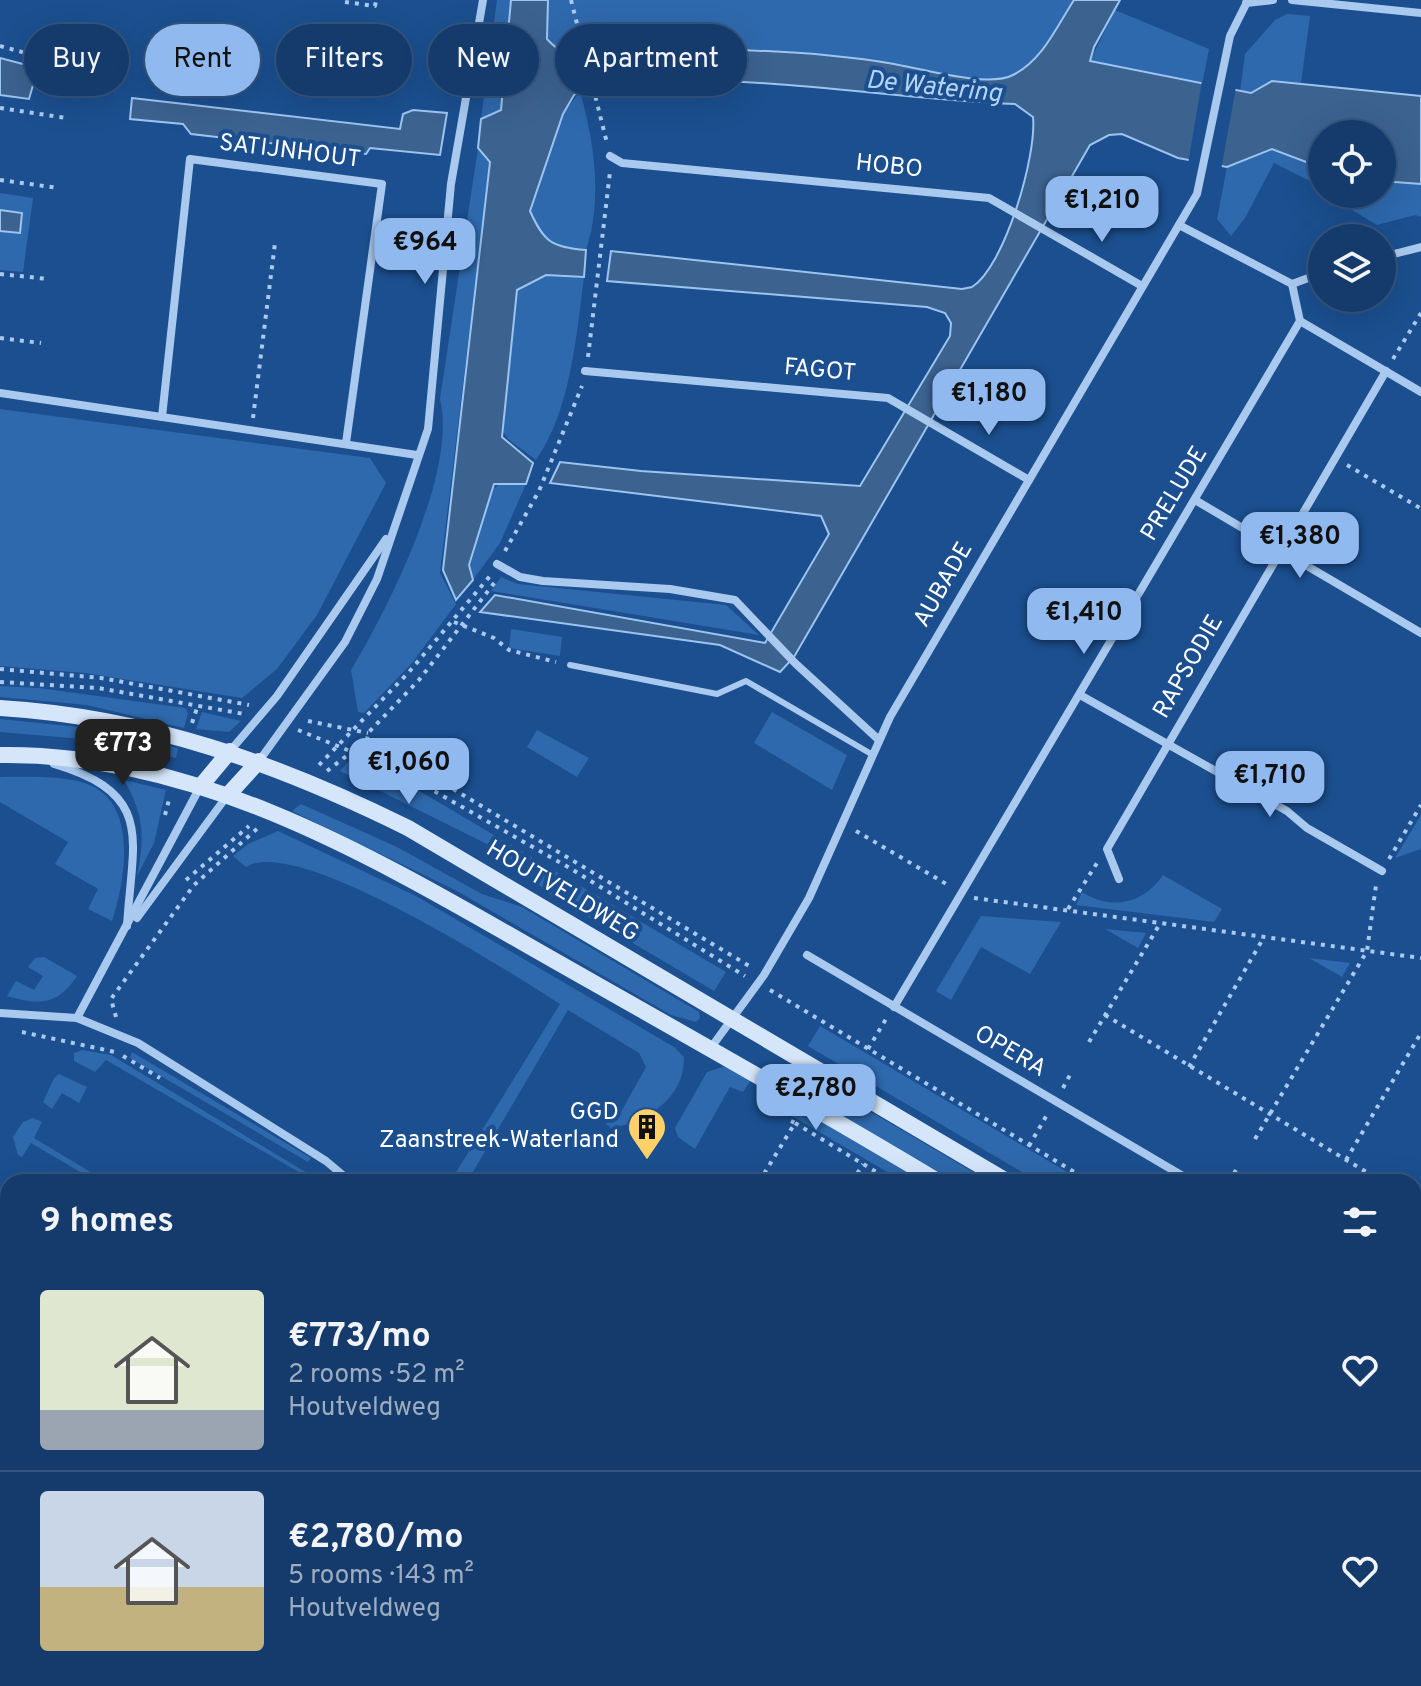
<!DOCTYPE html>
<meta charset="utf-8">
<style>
:root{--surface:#143b6b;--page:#214673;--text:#f1f3f6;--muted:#9dadc1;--line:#33557e;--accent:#90b9f0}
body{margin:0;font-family:Overpass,sans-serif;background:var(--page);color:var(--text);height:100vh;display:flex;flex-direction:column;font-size:30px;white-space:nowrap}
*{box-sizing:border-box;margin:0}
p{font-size:26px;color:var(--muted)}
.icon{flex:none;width:44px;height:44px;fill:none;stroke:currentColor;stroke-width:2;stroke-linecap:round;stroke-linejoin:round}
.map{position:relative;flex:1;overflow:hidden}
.panel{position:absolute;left:0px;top:1174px;width:1422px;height:512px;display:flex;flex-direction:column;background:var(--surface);border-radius:24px 24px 0 0;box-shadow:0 8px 32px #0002,0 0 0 2px var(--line)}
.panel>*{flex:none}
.guide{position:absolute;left:24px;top:24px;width:800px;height:72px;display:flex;gap:16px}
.controls{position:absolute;left:1308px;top:120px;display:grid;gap:16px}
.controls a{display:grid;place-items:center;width:88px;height:88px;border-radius:50%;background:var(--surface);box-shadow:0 8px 32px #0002,0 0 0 2px var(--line);font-size:40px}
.price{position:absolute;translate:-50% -68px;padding:0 18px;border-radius:16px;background:var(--accent);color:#111;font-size:26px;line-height:52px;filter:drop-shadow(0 2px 4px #0008)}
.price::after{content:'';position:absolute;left:50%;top:48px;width:24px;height:18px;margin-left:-12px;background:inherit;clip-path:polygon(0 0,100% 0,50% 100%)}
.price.selected{background:#222;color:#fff}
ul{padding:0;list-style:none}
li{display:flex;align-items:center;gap:24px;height:200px;padding:0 40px}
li+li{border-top:2px solid var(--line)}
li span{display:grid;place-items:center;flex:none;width:224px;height:160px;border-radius:8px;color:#555}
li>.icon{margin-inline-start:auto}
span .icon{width:96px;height:96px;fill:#fffc;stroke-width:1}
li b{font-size:34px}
h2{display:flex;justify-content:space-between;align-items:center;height:96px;padding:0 40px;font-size:34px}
.chip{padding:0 28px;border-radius:36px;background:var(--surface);box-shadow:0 8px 32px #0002,0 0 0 2px var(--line);font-size:28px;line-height:72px}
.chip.selected{background:var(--accent);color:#111}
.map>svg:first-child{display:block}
.green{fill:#2e69ad}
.water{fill:#3c6290;stroke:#9cc4f0;stroke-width:2}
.pier{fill:#1b4f8f}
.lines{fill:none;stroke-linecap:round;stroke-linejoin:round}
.path{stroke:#a9c9ee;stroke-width:4;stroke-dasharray:4 6;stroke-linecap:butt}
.lane{stroke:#a9c9ee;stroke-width:6}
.street{stroke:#a9c9ee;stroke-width:8}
.secondary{stroke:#d6e6fa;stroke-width:16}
.rail-casing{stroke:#fff;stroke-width:9}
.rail{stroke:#1b4f8f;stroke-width:6;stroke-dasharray:18;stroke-linecap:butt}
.labels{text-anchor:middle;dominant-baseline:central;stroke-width:8;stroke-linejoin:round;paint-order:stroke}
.street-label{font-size:24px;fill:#fff;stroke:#1b4f8f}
.poi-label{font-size:24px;fill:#fff;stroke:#1b4f8f;text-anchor:end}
.water-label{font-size:26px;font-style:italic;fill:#b5d3f5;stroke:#1b4f8f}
</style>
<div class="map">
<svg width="1421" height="1686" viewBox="0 0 1421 1686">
<rect width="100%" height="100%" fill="#1b4f8f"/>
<!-- green -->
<g class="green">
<path d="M497,0H511L501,110L481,119Z"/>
<path d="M548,0H1074C1057,26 1043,60 1013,75C988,88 923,69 894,64C793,47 692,49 590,49C570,55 561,55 547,39Z"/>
<path d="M1115,10L1209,49L1202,85L1090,61Z"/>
<path d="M1287,14L1310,16L1301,83L1272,81L1251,93L1240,92L1245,54L1275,20Z"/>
<path d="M580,91C594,142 603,199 586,250C551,247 543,242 530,211L563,114Z"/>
<path d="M478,148L490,162L440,573L456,604L412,663L364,713L358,712L351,670C388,609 458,470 440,399Z"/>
<path d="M1272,149L1322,168V187L1274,163L1245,218L1231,236L1217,219L1227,167Z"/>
<path d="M1382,181L1421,184V217L1415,215L1377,225L1337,201L1341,194H1382Z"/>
<path d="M0,193L33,198L23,272L0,270V231L19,233L21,213L0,210Z"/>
<path d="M546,275L584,277C576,338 571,409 536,460L508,439L500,427L517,290Z"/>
<path d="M0,409L370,458L386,483L317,615L277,669L242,698L85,673L0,666Z"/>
<path d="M526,484L500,543L473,580L470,567L489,493L498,485Z"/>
<path d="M501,577L518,584L726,605L759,635L491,591Z"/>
<path d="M511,629L562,637L560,656L509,648Z"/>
<path d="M0,686L39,688L185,708L188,713L184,728L87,705L0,697Z"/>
<path d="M202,712L241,721L229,732L196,729Z"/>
<path d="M772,712L847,755L832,790L754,743Z"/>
<path d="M0,719L78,727L178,748L176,758L94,740L0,732Z"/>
<path d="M537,730L589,758L577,777L527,747Z"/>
<path d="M352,758L406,783L726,972L714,991L548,893L503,852L340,771Z"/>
<path d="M0,777C27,777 68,775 92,786C138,808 125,883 112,921L88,909L98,889L55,864L68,842L0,802Z"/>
<path d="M124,780L166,790L154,843L137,876C145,838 144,814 124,780Z"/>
<path d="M301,804L397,847L482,894L522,907L699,1012L700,1018L696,1022L671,1015L457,891L292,811Z"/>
<path d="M1421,815V849L1395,858Z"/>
<path d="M278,831L416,896L674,1047L684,1057C685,1098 647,1122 611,1128L606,1124L604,1113L617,1119L646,1067L639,1053L568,1010L467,1182H450L560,1004C510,972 296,834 246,867L233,856L248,844Z"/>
<path d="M1163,875L1222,909L1214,922L1076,905L1082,892C1112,911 1143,904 1163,875Z"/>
<path d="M981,916L1061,922L1030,974L981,947L951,1000L936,991Z"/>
<path d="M1105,929L1146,933L1138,948Z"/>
<path d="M44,957L77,976C57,1006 39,1005 7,996L16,981L34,990L43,976L28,967L35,958Z"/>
<path d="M1309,958L1350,963L1342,977Z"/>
<path d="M820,1026L1084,1182H1039L808,1046Z"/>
<path d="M82,1050L111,1055L322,1182H316L106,1060L95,1072L74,1061V1053Z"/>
<path d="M132,1052L311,1158L308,1162L130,1058Z"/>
<path d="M726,1066L751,1080L743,1092L730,1087L695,1149L678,1137L675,1128L707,1072Z"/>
<path d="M798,1069L990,1182H953L788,1084Z"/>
<path d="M59,1074L87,1087L79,1103L62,1093L52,1109L43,1102L54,1078Z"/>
<path d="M770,1090L925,1182H904L765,1100Z"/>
<path d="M33,1118L42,1122L34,1138L107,1182H97L31,1143L22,1157L18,1155L13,1137L23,1122Z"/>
</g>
<!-- water -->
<g class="water">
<path d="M511,0H548L547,39C561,55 570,54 590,49C692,49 793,47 894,64C923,69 988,88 1013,75C1043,60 1057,26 1074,0H1120L1094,47L1090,61L1251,93L1272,81L1421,96V184L1382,181V134H1322V168L1272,149L1227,167L1178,158L1122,134L1109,135L1090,145L794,657L780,672L720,645L480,612L495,595L765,643L829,534L821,516L550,483L560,462L641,471L860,486L950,336L951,323L945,313L927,307L607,281L611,251L962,289L972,287C1005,266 1037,155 1033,117L1015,104C895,99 777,77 657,81C630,82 597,80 574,95L563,114L530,211C544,242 551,247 586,250L584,277L546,275L517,290L502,437L533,463L526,484H494L469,565L473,580L456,600L443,570L490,162L478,148L481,119L501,110Z"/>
<path d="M0,58L38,68L29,99L0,95Z"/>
<path d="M132,98L400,129L403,114L413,110L447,113L440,155L370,148L366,154L191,134L183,124L130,119Z"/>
<path d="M0,210L22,213L20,233L0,231Z"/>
<path d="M0,1315L8,1320V1363L0,1358Z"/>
<path d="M1038,1678H1102L1115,1686H1052Z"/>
</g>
<!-- pier -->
<path class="pier" d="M1202,81L1236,87L1221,170L1188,164Z"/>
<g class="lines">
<!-- path -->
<g class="path">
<path d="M571,0L607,143"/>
<path d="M345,2L375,6L376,0"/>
<path d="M0,46L73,66"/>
<path d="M0,108L66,118"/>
<path d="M0,180L59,188"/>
<path d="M0,274L48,279"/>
<path d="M0,338L41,343"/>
<path d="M588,357L610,172"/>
<path d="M1393,359L1421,313"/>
<path d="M253,418L275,243"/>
<path d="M1347,465L1420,508"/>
<path d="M505,551L539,491L582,386"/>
<path d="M454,622L494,638L509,650L556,662"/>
<path d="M0,669L101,678L249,705"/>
<path d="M0,682L98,688L244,714"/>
<path d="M308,721L368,733"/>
<path d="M192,723L198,705"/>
<path d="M298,730L397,770L568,867L745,976"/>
<path d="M367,740L372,747L453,789L751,967"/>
<path d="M319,765L409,672L490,576"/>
<path d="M327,771L367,740L368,733L419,680L495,582"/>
<path d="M165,815L170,796"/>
<path d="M856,831L948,885"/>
<path d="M1389,859L1421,805"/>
<path d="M186,880L249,826"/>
<path d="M974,898L1421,958"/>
<path d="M1068,909L1097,863"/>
<path d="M770,990L1091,1182"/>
<path d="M1105,1015L1383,1182"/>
<path d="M116,1017L111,999L194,885L259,827"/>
<path d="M22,1032L115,1052"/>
<path d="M1089,1042L1161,922"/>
<path d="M868,1049L886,1019"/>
<path d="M123,1056L160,1078"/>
<path d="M1189,1067L1264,937"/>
<path d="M1063,1088L1071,1073"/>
<path d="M795,1123L893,1182"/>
<path d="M1255,1139L1367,951L1376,885"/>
<path d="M1029,1146L1048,1113"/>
<path d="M1346,1160L1421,1033"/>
<path d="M759,1182L795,1123L791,1121"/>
<path d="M852,1182L863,1164"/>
<path d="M1229,1182L1236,1170"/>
<path d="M1414,1201L1421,1205"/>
<path d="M1414,1371L1421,1375"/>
<path d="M1414,1498L1421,1502"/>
<path d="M0,1635L8,1640"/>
<path d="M78,1678L93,1686"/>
<path d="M1133,1686L1138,1678"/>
</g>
<!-- lane -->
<path class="lane" d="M570,665L717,694L746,681L873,755"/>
<!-- street -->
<g class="street">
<path d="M1292,0L1421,13"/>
<path d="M1246,3L1273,0"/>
<path d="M610,156L622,163L989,198L1142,286"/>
<path d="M1179,225L1292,284L1322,273"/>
<path d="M1382,257L1421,247"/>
<path d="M1292,284L1300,321L1421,392"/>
<path d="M585,371L888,398L1029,480"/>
<path d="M0,393L417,455"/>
<path d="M162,417L190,159L382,184L346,443"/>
<path d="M1195,500L1421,633"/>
<path d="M497,564L520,577L543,581L670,589L735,600L796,664L879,740"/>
<path d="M1080,695L1287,811L1307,828L1382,871"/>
<path d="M230,751L277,696L386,539"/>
<path d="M259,761L345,642L377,579L428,429L451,184L483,0"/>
<path d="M54,764C156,794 132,840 127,926"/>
<path d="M1119,879L1107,849L1386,371"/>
<path d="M137,918L227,796"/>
<path d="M807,955L1193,1182"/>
<path d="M894,1007L1300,321"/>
<path d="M0,1013L77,1018L138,1043L326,1161L351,1182"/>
<path d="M77,1018L200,787"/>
<path d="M710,1049L764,975L809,898L890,717L1197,194L1230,36L1248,0"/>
<path d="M1414,1241L1421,1230"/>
<path d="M1414,1312L1421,1317"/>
<path d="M747,1678L761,1686"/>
<path d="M1154,1678L1168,1686"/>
</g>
<!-- secondary -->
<g class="secondary">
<path d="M0,708C147,717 277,763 408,828L1008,1182"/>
<path d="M0,755C216,752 405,877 587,979C705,1046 823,1112 939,1182"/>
<path d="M200,787L230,751"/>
<path d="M227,796L259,761"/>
<path d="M1414,1422L1421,1426"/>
<path d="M1414,1463L1421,1467"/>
</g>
<defs>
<g id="rail">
<path d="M0,1457L8,1461"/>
<path d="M0,1520L8,1525"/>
<path d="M0,1559L8,1564"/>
<path d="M0,1611L8,1616"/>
<path d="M121,1678L135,1686"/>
<path d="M202,1678L216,1686"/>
<path d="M267,1678L281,1686"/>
<path d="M374,1678L388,1686"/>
</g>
</defs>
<!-- rail casing -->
<use href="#rail" class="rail-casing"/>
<!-- rail -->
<use href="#rail" class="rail"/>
</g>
<!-- icons -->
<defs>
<symbol id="building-pin" viewBox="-11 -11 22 30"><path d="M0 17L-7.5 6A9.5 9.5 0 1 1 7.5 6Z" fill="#ffd166" stroke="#1b4f8f"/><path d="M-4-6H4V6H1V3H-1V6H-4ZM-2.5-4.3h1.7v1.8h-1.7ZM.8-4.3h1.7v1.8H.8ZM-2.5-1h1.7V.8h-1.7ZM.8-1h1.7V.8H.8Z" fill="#111"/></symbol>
</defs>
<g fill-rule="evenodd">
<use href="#building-pin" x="625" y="1105" width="44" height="60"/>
</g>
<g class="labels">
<!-- street labels -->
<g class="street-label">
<text transform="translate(290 152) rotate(7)">SATIJNHOUT</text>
<text transform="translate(889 167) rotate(6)">HOBO</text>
<text transform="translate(820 371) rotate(5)">FAGOT</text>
<text transform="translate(1175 494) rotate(-59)">PRELUDE</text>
<text transform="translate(944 585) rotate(-60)">AUBADE</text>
<text transform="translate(1189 667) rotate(-60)">RAPSODIE</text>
<text transform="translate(562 892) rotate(31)">HOUTVELDWEG</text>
<text transform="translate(1010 1052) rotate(30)">OPERA</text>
</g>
<!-- poi labels -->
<g class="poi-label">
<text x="619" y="1113">GGD<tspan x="619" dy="28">Zaanstreek-Waterland</tspan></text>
</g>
<!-- water labels -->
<g class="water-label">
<text transform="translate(934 88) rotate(6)">De Watering</text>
</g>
</g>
</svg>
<div class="controls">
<a><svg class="icon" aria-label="locate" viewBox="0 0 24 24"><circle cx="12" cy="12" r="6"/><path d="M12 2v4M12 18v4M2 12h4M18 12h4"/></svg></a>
<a><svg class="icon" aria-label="layers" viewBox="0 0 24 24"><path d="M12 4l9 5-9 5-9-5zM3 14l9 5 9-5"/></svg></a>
</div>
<b class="price" style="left:1102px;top:244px">€1,210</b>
<b class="price" style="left:425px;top:286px">€964</b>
<b class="price" style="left:989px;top:437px">€1,180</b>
<b class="price" style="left:1300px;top:580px">€1,380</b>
<b class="price" style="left:1084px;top:656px">€1,410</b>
<b class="price selected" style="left:123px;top:787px">€773</b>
<b class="price" style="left:409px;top:806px">€1,060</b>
<b class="price" style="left:1270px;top:819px">€1,710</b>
<b class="price" style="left:816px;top:1132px">€2,780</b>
<div class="guide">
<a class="chip">Buy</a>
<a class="chip selected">Rent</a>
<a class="chip">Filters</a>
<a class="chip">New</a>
<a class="chip">Apartment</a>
</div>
<section class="panel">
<h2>9 homes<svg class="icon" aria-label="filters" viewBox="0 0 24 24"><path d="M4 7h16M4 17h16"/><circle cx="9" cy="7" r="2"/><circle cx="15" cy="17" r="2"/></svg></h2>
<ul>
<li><span style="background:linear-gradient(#dfe7d0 75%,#9aa5b1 0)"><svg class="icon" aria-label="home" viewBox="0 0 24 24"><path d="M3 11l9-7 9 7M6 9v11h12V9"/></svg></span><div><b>€773/mo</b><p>2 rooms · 52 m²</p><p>Houtveldweg</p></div><svg class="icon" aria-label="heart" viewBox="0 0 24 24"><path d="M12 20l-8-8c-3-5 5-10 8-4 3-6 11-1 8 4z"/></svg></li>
<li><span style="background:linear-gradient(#c9d6e8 60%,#c2b280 0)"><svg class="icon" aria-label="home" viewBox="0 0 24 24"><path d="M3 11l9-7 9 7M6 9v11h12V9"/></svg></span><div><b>€2,780/mo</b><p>5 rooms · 143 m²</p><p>Houtveldweg</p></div><svg class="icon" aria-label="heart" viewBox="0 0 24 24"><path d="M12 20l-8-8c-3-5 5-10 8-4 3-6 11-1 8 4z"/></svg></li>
</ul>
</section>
</div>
